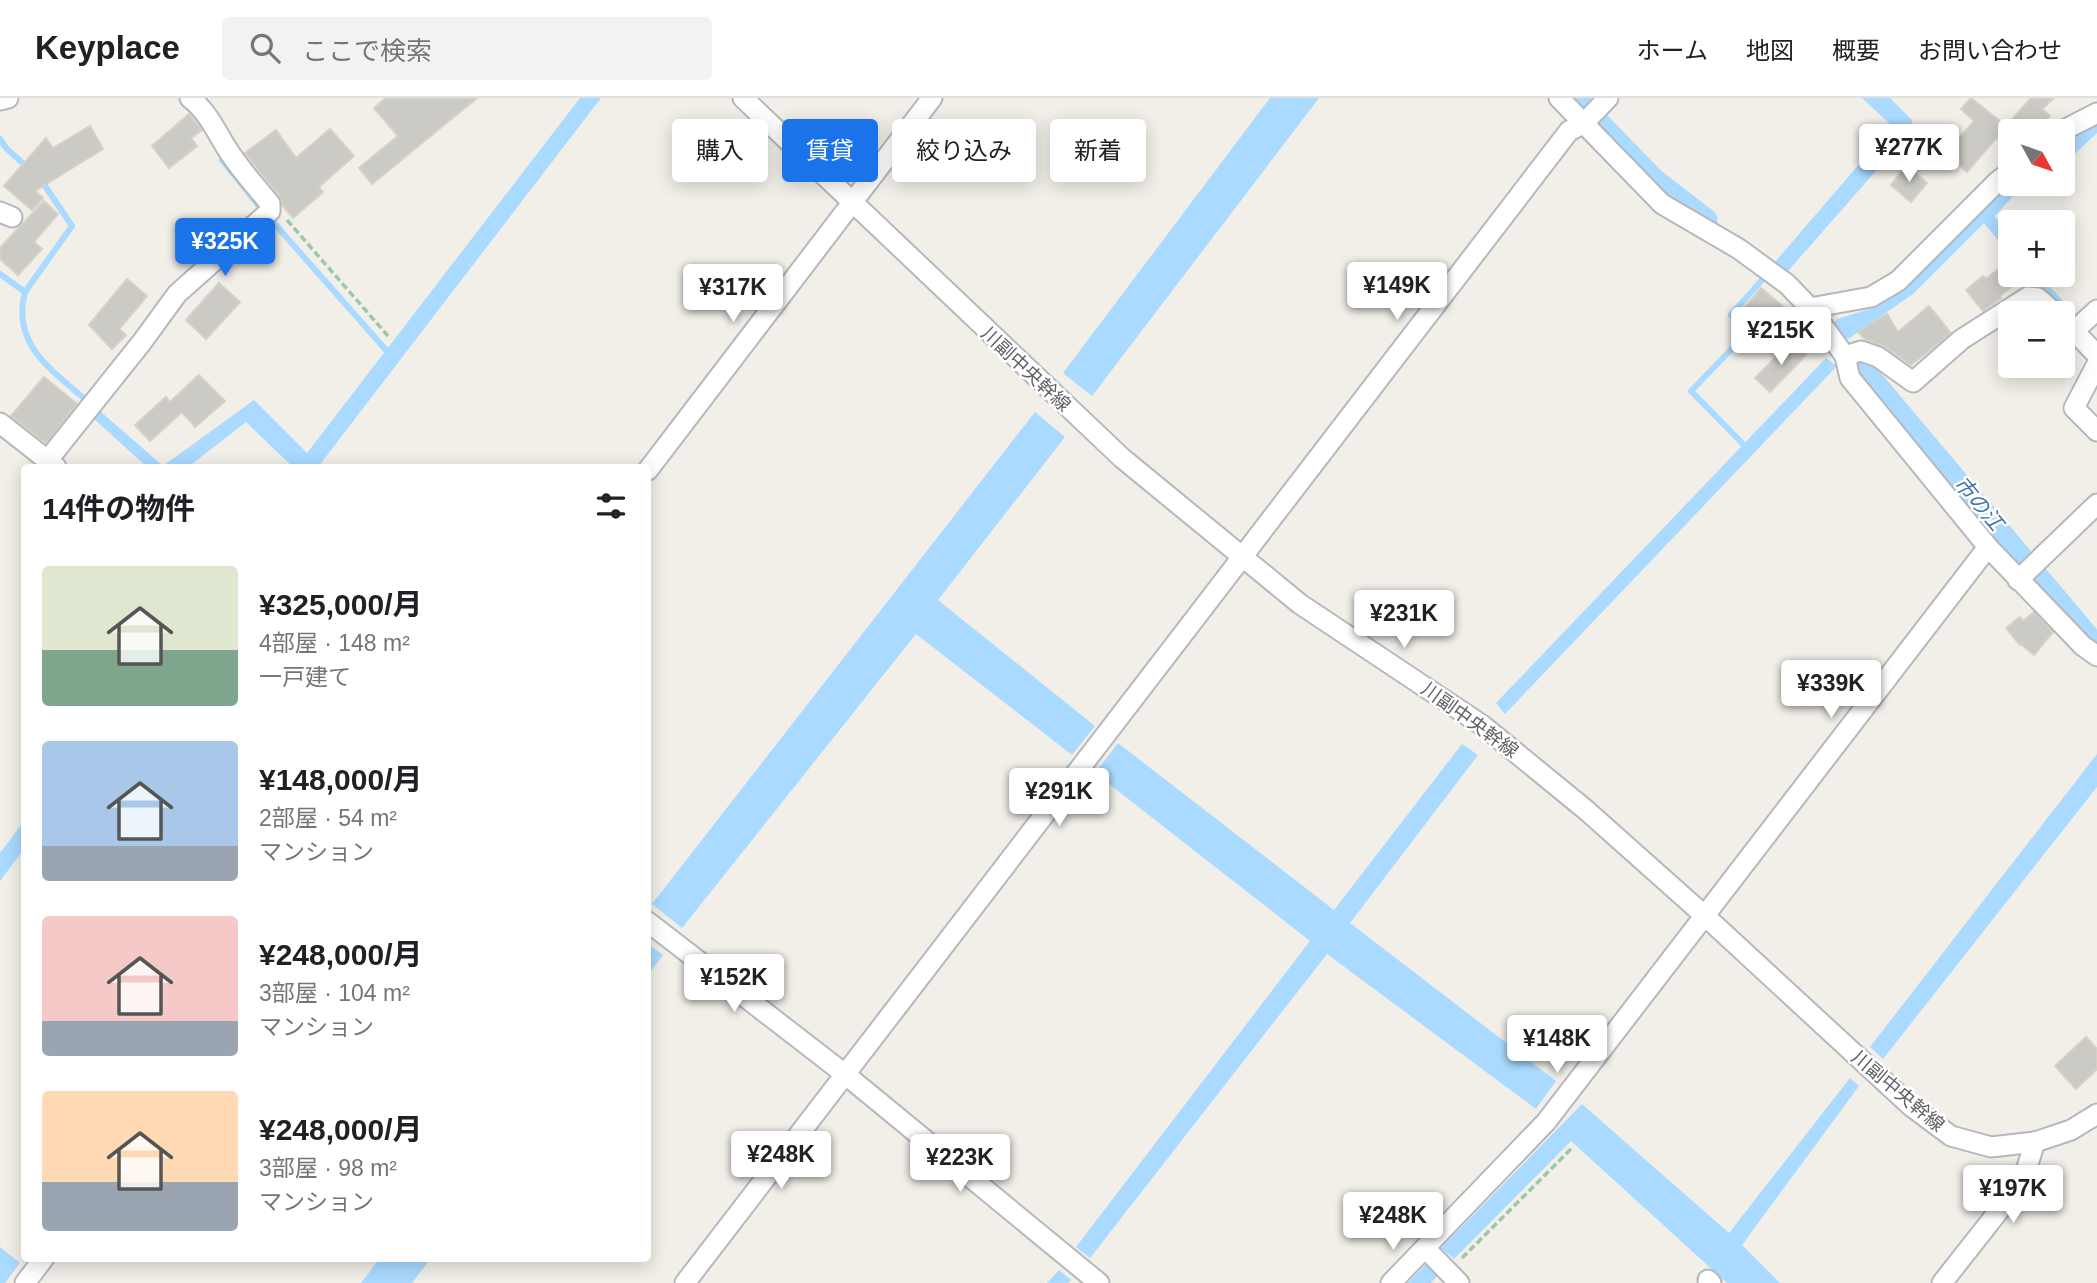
<!DOCTYPE html>
<html lang="ja">
<meta charset="utf-8">
<style>
:root{--surface:#fff;--page:#f2f2f2;--text:#202124;--muted:#757577;--line:#e0e0e0;--accent:#1a73e8}
body{margin:0;font-family:Arial,"Noto Sans JP",sans-serif;background:var(--page);color:var(--text);height:100vh;display:flex;flex-direction:column;font-size:26px;white-space:nowrap}
*{box-sizing:border-box;margin:0}
p{font-size:23px;color:var(--muted)}
.icon{flex:none;width:38px;height:38px;fill:none;stroke:currentColor;stroke-width:2;stroke-linecap:round;stroke-linejoin:round}
.map{position:relative;flex:1;overflow:hidden}
.panel{position:absolute;left:21px;top:366px;width:630px;height:798px;display:flex;flex-direction:column;background:var(--surface);border-radius:7px;box-shadow:0 4px 18px #0003}
.panel>*{flex:none}
.hud{position:absolute;left:672px;top:21px;width:665px;height:63px;display:flex;gap:14px}
.needle{width:46px;rotate:130deg}
.fabs{position:absolute;left:1998px;top:21px;display:grid;gap:14px}
.fabs a{display:grid;place-items:center;width:77px;height:77px;border-radius:7px;background:var(--surface);box-shadow:0 4px 18px #0003;font-size:35px}
.price{position:absolute;translate:-50% -60px;padding:0 16px;border-radius:7px;background:#fff;color:#222;font-size:23px;line-height:46px;filter:drop-shadow(0 2px 4px #0008)}
.price::after{content:'';position:absolute;left:50%;top:42px;width:21px;height:16px;margin-left:-10px;background:inherit;clip-path:polygon(0 0,100% 0,50% 100%)}
.price.active{background:var(--accent);color:#fff}
ul{padding:0;list-style:none}
li{display:flex;align-items:center;gap:21px;height:175px;padding:0 21px}
li span{display:grid;place-items:center;flex:none;width:196px;height:140px;border-radius:7px;color:#555}
li>.icon{margin-inline-start:auto}
span .icon{width:84px;height:84px;fill:#fffc;stroke-width:1}
li b{font-size:30px}
h2{display:flex;justify-content:space-between;align-items:center;height:84px;padding:0 21px;font-size:30px}
.pill{padding:0 24px;border-radius:7px;background:var(--surface);box-shadow:0 4px 18px #0003;font-size:24px;line-height:63px}
.pill.active{background:var(--accent);color:#fff}
header{display:flex;align-items:center;gap:42px;box-sizing:border-box;height:98px;padding:0 35px;background:var(--surface);border-bottom:2px solid var(--line)}
header strong{font-size:33px}
nav{display:flex;gap:38px;margin-inline-start:auto;font-size:24px}
.search{width:490px;height:63px;background:var(--page);display:flex;align-items:center;gap:18px;box-sizing:border-box;padding:0 24px;border-radius:7px;color:var(--muted);font-size:26px}
.map>svg:first-child{display:block}
.water{fill:#aadaff}
.lines{fill:none;stroke-linecap:round;stroke-linejoin:round}
.stream{stroke:#aadaff;stroke-width:6}
.canal{stroke:#aadaff;stroke-width:19}
.building{fill:#cccac5;stroke:#d6d1c6;stroke-width:2}
.minor-casing{stroke:#b5b8bc;stroke-width:23}
.path{stroke:#9cc7a9;stroke-width:3.5;stroke-dasharray:7 3.5;stroke-linecap:butt}
.minor{stroke:#fff;stroke-width:19}
.labels{text-anchor:middle;dominant-baseline:central;stroke-width:5;stroke-linejoin:round;paint-order:stroke}
.street-label{font-size:19px;fill:#5f6368;stroke:#fff}
.water-label{font-size:21px;font-style:italic;fill:#4174aa;stroke:#fff}
</style>
<header>
<strong>Keyplace</strong>
<div class="search"><svg class="icon" aria-label="search" viewBox="0 0 24 24"><circle cx="10" cy="10" r="6"/><path d="M15 15l6 6"/></svg>ここで検索</div>
<nav><a>ホーム</a><a>地図</a><a>概要</a><a>お問い合わせ</a></nav>
</header>
<div class="map">
<svg width="2097" height="1185" viewBox="0 0 2097 1185">
<rect width="100%" height="100%" fill="#f1efe8"/>
<!-- water -->
<g class="water">
<path d="M580,0H601L318,369H293L246,324L188,369H147L93,320L100,313L163,368L254,302L307,355Z"/>
<path d="M1270,0H1319L1092,298L1063,275Z"/>
<path d="M1862,0H1890L1912,22L1911,33L1788,173L1775,164L1892,28Z"/>
<path d="M2097,24V35L2063,67V47Z"/>
<path d="M2011,85L2032,86L2014,97L1995,118L2011,143V158L1984,125L1913,196L1848,241L1841,237L1834,225L1837,221L1876,209L1913,181Z"/>
<path d="M2026,177H2039L2075,216L2071,220L2048,203Z"/>
<path d="M1826,260L1837,268L1505,616L1496,605Z"/>
<path d="M1035,314L1065,339L938,502L1095,628L1072,657L916,536L682,830L652,806Z"/>
<path d="M1118,645L1334,812L1462,646L1478,657L1350,825L1556,983L1536,1011L1327,856L1090,1160L1076,1149L1310,843L1095,675Z"/>
<path d="M2097,656V689L1883,961L1870,949Z"/>
<path d="M24,723V751L0,783V755Z"/>
<path d="M648,846L663,857L648,877Z"/>
<path d="M1850,980L1859,988L1742,1147L1780,1185H1727L1571,1043L1454,1161L1441,1150L1582,1006L1729,1135Z"/>
<path d="M0,1149L20,1165L5,1185H0Z"/>
<path d="M380,1160H431L412,1185H361Z"/>
<path d="M1426,1166L1437,1178L1431,1185H1408Z"/>
<path d="M1059,1172L1071,1182L1068,1185H1047Z"/>
</g>
<g class="lines">
<!-- stream -->
<g class="stream">
<path d="M0,41L6,50L28,70"/>
<path d="M222,62L258,107"/>
<path d="M41,82L72,128L25,194C11,247 52,272 87,303"/>
<path d="M273,124L386,252"/>
<path d="M0,176L25,194"/>
<path d="M1743,346L1691,293L1748,234L1731,217L1762,182"/>
</g>
<!-- canal -->
<g class="canal">
<path d="M1577,0L1655,80L1708,121"/>
<path d="M1861,266L2090,538L2097,544"/>
</g>
</g>
<!-- building -->
<g class="building">
<path d="M386,0H477L372,86L359,70L398,38L374,10Z"/>
<path d="M1971,0L2006,28L2031,0H2054L2042,11L2050,18L2036,33H2011V53L1996,40L1967,74L1946,55L1974,23L1961,11Z"/>
<path d="M189,16L202,32L191,40L197,48L169,70L152,48Z"/>
<path d="M90,28L103,51L35,93L43,100L32,112L4,88L46,40L53,50Z"/>
<path d="M330,31L354,58L319,89L323,94L293,120L282,107L280,98L245,55L276,32L296,60Z"/>
<path d="M1906,68L1927,85L1911,104L1891,87Z"/>
<path d="M44,103L58,116L34,144L42,151L18,177L0,161V150Z"/>
<path d="M2002,168L2016,185L2000,198L2001,200L1983,213L1966,192L1983,178L1986,181Z"/>
<path d="M127,181L147,198L119,231L126,237L112,251L89,227Z"/>
<path d="M219,185L240,204L206,241L186,222Z"/>
<path d="M1761,190L1793,217L1797,214L1806,226L1779,248L1740,215Z"/>
<path d="M1929,208L1951,235L1911,267L1885,249L1866,242L1858,234L1887,216L1898,234Z"/>
<path d="M1792,243L1806,257L1770,294L1755,280Z"/>
<path d="M199,277L225,303L195,329L182,314L150,343L135,327L166,299L170,304Z"/>
<path d="M44,279L77,306L46,345L11,318Z"/>
<path d="M2034,514L2053,534L2034,557L2021,546L2020,547L2006,530L2020,519L2023,523Z"/>
<path d="M2086,939L2097,951V971L2076,991L2055,968Z"/>
</g>
<g class="lines">
<defs>
<g id="minor">
<path d="M743,0L1122,360L1300,506L1482,627L1586,712L1705,818L1912,1009L1951,1038L1991,1049L2035,1044L2071,1032L2097,1016"/>
<path d="M1559,0L1662,106L1739,151L1787,186L1810,210L1845,258L1850,280L1988,449L2083,548L2097,558"/>
<path d="M0,2L8,0"/>
<path d="M2062,33L2097,15"/>
<path d="M0,114L12,119"/>
<path d="M1810,210L1871,199L1898,183L1998,83L2011,73"/>
<path d="M2097,212L2074,233L2097,257"/>
<path d="M1845,258L1861,253L1878,259L1913,284L1962,241L2028,199L2038,200L2055,215"/>
<path d="M2097,266L2074,310L2097,333"/>
<path d="M0,325L56,369"/>
<path d="M47,363L142,244L177,196L270,113V106C255,87 238,69 226,49C215,31 207,13 190,0"/>
<path d="M648,372L932,0"/>
<path d="M2018,482L2097,406"/>
<path d="M648,824L846,977L1099,1185"/>
<path d="M1425,1150L1459,1185"/>
<path d="M1708,1182L1711,1185"/>
<path d="M25,1185L44,1160"/>
<path d="M685,1185L1569,33L1584,25L1608,0"/>
<path d="M1391,1185L1546,1024L1988,449"/>
<path d="M1942,1185L2023,1082L2035,1044"/>
</g>
</defs>
<!-- minor casing -->
<use href="#minor" class="minor-casing"/>
<!-- path -->
<g class="path">
<path d="M287,122L388,238"/>
<path d="M1462,1160L1571,1051"/>
</g>
<!-- minor -->
<use href="#minor" class="minor"/>
</g>
<g class="labels">
<!-- street labels -->
<g class="street-label">
<text transform="translate(1026 271) rotate(43)">川副中央幹線</text>
<text transform="translate(1470 622) rotate(36)">川副中央幹線</text>
<text transform="translate(1898 993) rotate(40)">川副中央幹線</text>
</g>
<!-- water labels -->
<g class="water-label">
<text transform="translate(1979 405) rotate(50)">市の江</text>
</g>
</g>
</svg>
<div class="fabs">
<a><svg class="needle" viewBox="-14 -14 28 28"><path d="M0-13l5 13h-10z" fill="#e53935"/><path d="M0 13l5-13h-10z" fill="#757577"/></svg></a>
<a>+</a>
<a>−</a>
</div>
<b class="price" style="left:1909px;top:86px">¥277K</b>
<b class="price active" style="left:225px;top:180px">¥325K</b>
<b class="price" style="left:1397px;top:224px">¥149K</b>
<b class="price" style="left:733px;top:226px">¥317K</b>
<b class="price" style="left:1781px;top:269px">¥215K</b>
<b class="price" style="left:1404px;top:552px">¥231K</b>
<b class="price" style="left:1831px;top:622px">¥339K</b>
<b class="price" style="left:1059px;top:730px">¥291K</b>
<b class="price" style="left:734px;top:916px">¥152K</b>
<b class="price" style="left:1557px;top:977px">¥148K</b>
<b class="price" style="left:781px;top:1093px">¥248K</b>
<b class="price" style="left:960px;top:1096px">¥223K</b>
<b class="price" style="left:2013px;top:1127px">¥197K</b>
<b class="price" style="left:1393px;top:1154px">¥248K</b>
<div class="hud">
<a class="pill">購入</a>
<a class="pill active">賃貸</a>
<a class="pill">絞り込み</a>
<a class="pill">新着</a>
</div>
<section class="panel">
<h2>14件の物件<svg class="icon" aria-label="filters" viewBox="0 0 24 24"><path d="M4 7h16M4 17h16"/><circle cx="9" cy="7" r="2"/><circle cx="15" cy="17" r="2"/></svg></h2>
<ul>
<li><span style="background:linear-gradient(#dfe7d0 60%,#7fa58c 0)"><svg class="icon" aria-label="home" viewBox="0 0 24 24"><path d="M3 11l9-7 9 7M6 9v11h12V9"/></svg></span><div><b>¥325,000/月</b><p>4部屋 · 148 m²</p><p>一戸建て</p></div></li>
<li><span style="background:linear-gradient(#a9c7e8 75%,#9aa5b1 0)"><svg class="icon" aria-label="home" viewBox="0 0 24 24"><path d="M3 11l9-7 9 7M6 9v11h12V9"/></svg></span><div><b>¥148,000/月</b><p>2部屋 · 54 m²</p><p>マンション</p></div></li>
<li><span style="background:linear-gradient(#f6c9c9 75%,#9aa5b1 0)"><svg class="icon" aria-label="home" viewBox="0 0 24 24"><path d="M3 11l9-7 9 7M6 9v11h12V9"/></svg></span><div><b>¥248,000/月</b><p>3部屋 · 104 m²</p><p>マンション</p></div></li>
<li><span style="background:linear-gradient(#ffd9b3 65%,#9aa5b1 0)"><svg class="icon" aria-label="home" viewBox="0 0 24 24"><path d="M3 11l9-7 9 7M6 9v11h12V9"/></svg></span><div><b>¥248,000/月</b><p>3部屋 · 98 m²</p><p>マンション</p></div></li>
</ul>
</section>
</div>
